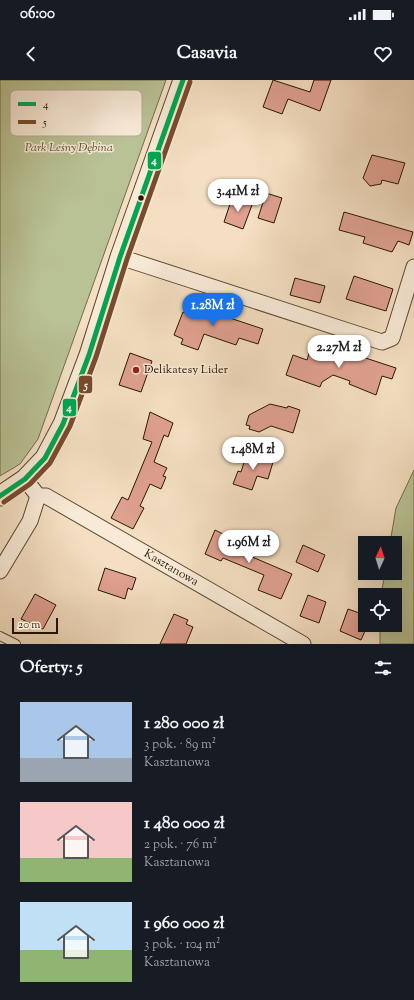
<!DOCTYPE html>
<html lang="pl">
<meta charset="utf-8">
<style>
:root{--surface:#171b24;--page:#242831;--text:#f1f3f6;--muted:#9ea1a6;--accent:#1a73e8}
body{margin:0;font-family:"Sorts Mill Goudy",serif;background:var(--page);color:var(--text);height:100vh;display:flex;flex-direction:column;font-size:15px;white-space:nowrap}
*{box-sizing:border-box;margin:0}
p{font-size:13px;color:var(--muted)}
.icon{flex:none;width:22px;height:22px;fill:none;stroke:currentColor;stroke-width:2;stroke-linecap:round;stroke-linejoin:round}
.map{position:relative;height:564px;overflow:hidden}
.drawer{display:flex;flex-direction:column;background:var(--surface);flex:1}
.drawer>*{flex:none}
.needle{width:26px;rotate:4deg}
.fabs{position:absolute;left:358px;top:456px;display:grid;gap:8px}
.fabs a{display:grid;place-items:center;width:44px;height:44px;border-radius:0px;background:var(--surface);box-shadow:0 4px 16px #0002;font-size:20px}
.scale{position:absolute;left:12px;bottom:10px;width:46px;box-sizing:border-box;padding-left:4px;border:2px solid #2a1700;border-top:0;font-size:11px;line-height:14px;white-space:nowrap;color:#2a1700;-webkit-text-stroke:3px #f8ead7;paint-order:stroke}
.price{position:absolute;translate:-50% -34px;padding:0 9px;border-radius:14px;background:#fff;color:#222;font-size:13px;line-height:26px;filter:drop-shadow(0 1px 2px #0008)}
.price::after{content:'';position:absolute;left:50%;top:24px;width:12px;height:9px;margin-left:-6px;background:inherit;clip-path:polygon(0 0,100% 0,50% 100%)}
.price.active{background:var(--accent);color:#fff}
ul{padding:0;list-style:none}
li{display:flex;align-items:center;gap:12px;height:100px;padding:0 20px}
li span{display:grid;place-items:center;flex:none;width:112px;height:80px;border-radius:0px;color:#555}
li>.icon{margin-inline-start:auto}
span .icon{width:48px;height:48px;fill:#fffc;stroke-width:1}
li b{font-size:17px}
h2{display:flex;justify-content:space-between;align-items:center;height:48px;padding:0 20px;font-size:17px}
.status{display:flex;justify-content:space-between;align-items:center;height:28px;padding:0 20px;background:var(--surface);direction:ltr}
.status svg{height:11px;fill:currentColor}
header{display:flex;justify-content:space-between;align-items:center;height:52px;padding:0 20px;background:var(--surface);font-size:18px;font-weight:800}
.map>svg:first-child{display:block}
.green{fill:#b9c295;stroke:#726c4a}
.building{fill:#dfa190;stroke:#2a1700}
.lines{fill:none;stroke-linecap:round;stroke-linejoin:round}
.service-casing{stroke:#5c4930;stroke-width:10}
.minor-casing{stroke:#5c4930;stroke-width:17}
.tertiary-casing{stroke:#5c4930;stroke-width:21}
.service{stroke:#f8ead7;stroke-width:8}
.minor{stroke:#f8ead7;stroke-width:15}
.tertiary{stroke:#f8ead7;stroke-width:19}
.bus-1-casing{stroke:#f8ead7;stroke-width:8}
.bus-2-casing{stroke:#f8ead7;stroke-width:8}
.bus-1{stroke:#00a651;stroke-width:5}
.bus-2{stroke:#7a4b2a;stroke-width:5}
.bus-dot{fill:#2a1700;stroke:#f8ead7;stroke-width:1.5}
.poi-dot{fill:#8f2418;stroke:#f8ead7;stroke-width:1.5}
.labels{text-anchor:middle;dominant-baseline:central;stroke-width:3;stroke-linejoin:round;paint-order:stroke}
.park-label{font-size:12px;font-style:italic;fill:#554a2d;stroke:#f8ead7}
.poi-label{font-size:12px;fill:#2a1700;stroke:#f8ead7;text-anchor:start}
.street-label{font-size:12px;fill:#2a1700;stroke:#f8ead7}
.key{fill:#f8ead7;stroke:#baab96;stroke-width:1}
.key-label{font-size:11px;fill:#2a1700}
.line-badge{stroke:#f8ead7;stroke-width:1.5}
.badge-label{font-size:11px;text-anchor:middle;font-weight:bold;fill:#fff}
</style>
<div class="status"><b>06:00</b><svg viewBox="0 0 49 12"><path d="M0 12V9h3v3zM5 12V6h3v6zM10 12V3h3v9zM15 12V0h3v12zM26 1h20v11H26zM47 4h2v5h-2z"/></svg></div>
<header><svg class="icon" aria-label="back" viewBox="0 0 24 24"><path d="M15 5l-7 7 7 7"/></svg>Casavia<svg class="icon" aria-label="heart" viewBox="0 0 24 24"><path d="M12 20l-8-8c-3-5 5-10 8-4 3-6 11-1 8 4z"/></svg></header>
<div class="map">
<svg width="414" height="564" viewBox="0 0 414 564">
<rect width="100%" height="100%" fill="#f4dfc2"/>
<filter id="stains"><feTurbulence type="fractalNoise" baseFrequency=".005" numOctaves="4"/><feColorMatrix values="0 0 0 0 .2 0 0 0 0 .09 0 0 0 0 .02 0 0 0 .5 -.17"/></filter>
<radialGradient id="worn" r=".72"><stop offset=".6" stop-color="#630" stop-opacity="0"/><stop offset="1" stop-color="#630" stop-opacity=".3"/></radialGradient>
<!-- green -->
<g class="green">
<path d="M0,0H166L38,359L20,384L0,396Z"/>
<path d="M414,390V564H380V545H395V515H381L385,493H395V463H390L396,428Z"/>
</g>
<!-- building -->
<g class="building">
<path d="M273,0L310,12L314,0H331L320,31L288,19L282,34L263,27Z"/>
<path d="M372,75L405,83L398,104L382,100L381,104L370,106L363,98Z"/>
<path d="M266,113L282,118L274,143L258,138Z"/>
<path d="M232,118L252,125L243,149L224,142Z"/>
<path d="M344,132L413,152L409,165L398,161L392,172L363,163L365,157L339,150Z"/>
<path d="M354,196L393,209L386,231L346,219Z"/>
<path d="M295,198L325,206L320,223L290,215Z"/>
<path d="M197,217L215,223L212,232L263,249L258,264L239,258L236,265L204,254L198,270L181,264L183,259L174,255L183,232L191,235Z"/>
<path d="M312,264L331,270L332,267L396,288L392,299L382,296L376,315L349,304L350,301L333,295L322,302L320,307L286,295L293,275L307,280Z"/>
<path d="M130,273L152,281L141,312L119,305Z"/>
<path d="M270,324L287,328L288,326L300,330L293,353L271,346L259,352L249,349L250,346L246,345L249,335Z"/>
<path d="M150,332L173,343L168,357L164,355L154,382L167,388L163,396L166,397L161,409L150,404L140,426L144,428L133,449L111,438L122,417L128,420L152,362L143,359Z"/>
<path d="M247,373L273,382L268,399L257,396L252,410L233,404L238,391L241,392Z"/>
<path d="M215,450L229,457L228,460L245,467L244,470L251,473L250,476L292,494L281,519L258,510L264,495L223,478L221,481L205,474Z"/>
<path d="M303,465L325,475L318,492L296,482Z"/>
<path d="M105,488L136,498L132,510L128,508L125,519L98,510Z"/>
<path d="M35,514L56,525L43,549L21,539Z"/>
<path d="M308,515L326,522L319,543L300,536Z"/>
<path d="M348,529L365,535V551L361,560L340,551Z"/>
<path d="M174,534L188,540L186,544L193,547L186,564H160Z"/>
</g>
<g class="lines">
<defs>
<path id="service" d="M0,556L16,564"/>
<g id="minor">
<path d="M120,177L382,262L392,258L414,187"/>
<path d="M38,416H46L303,564"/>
<path d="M0,491L30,441L38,416L25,399"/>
</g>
<path id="tertiary" d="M0,416L25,399L45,378L63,344L89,275L120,177L183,0"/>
</defs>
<!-- service casing -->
<use href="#service" class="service-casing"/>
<!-- minor casing -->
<use href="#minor" class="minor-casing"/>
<!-- tertiary casing -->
<use href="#tertiary" class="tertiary-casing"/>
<!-- service -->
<use href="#service" class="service"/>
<!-- minor -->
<use href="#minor" class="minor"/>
<!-- tertiary -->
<use href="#tertiary" class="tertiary"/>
<defs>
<path id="bus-1" d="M0,416L25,399L45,378L63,344L89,275L120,177L183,0"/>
<path id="bus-2" d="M4,422L30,404L50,383L70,346L96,277L127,179L190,2"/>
</defs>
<!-- bus-1 casing -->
<use href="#bus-1" class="bus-1-casing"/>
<!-- bus-2 casing -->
<use href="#bus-2" class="bus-2-casing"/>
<!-- bus-1 -->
<use href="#bus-1" class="bus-1"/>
<!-- bus-2 -->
<use href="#bus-2" class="bus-2"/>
</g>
<!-- markers -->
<circle class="bus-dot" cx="141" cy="118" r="3.5"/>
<circle class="poi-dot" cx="136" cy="290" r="4"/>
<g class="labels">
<!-- park labels -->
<g class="park-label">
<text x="69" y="68">Park Leśny Dębina</text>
</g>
<!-- poi labels -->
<g class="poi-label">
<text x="144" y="290">Delikatesy Lider</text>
</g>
<!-- street labels -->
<g class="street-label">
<text transform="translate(171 488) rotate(30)">Kasztanowa</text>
</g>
</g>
<!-- legend -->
<rect x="10" y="10" width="132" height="46" rx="6" class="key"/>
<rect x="18" y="22" width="18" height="4" fill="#00a651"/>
<rect x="18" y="40" width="18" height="4" fill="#7a4b2a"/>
<g class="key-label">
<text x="43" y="28">4</text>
<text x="43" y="46">5</text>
</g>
<g class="line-badge">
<rect x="147" y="71" width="15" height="19" rx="4" fill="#00a651"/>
<rect x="78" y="295" width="15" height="19" rx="4" fill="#7a4b2a"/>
<rect x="62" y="318" width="15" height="19" rx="4" fill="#00a651"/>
</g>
<g class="badge-label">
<text x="154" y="84">4</text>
<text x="86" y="309">5</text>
<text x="69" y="331">4</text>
</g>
<rect width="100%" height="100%" filter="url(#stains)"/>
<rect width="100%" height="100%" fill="url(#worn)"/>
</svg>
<div class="fabs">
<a><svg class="needle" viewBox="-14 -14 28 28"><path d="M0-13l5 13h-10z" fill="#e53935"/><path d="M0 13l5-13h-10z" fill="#9ea1a6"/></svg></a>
<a><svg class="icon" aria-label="locate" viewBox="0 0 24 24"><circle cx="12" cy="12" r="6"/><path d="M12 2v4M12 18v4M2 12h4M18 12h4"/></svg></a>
</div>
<div class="scale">20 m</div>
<b class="price" style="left:238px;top:133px">3.41M zł</b>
<b class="price active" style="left:213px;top:247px">1.28M zł</b>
<b class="price" style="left:339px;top:289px">2.27M zł</b>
<b class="price" style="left:253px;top:391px">1.48M zł</b>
<b class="price" style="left:249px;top:484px">1.96M zł</b>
</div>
<section class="drawer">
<h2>Oferty: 5<svg class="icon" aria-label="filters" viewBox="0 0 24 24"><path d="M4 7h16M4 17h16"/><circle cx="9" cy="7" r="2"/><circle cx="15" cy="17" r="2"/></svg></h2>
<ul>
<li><span style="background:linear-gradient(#a9c7e8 70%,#9aa5b1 0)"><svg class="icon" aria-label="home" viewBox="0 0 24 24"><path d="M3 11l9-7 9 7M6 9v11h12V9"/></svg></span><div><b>1 280 000 zł</b><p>3 pok. · 89 m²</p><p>Kasztanowa</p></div></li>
<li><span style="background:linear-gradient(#f6c9c9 70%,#8fb573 0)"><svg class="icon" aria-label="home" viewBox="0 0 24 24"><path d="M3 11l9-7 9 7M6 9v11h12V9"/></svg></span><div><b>1 480 000 zł</b><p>2 pok. · 76 m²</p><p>Kasztanowa</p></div></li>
<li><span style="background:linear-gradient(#bfe0f5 60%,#8fb573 0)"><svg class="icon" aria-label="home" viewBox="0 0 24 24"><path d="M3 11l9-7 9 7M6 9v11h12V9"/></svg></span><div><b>1 960 000 zł</b><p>3 pok. · 104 m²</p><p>Kasztanowa</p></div></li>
</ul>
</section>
